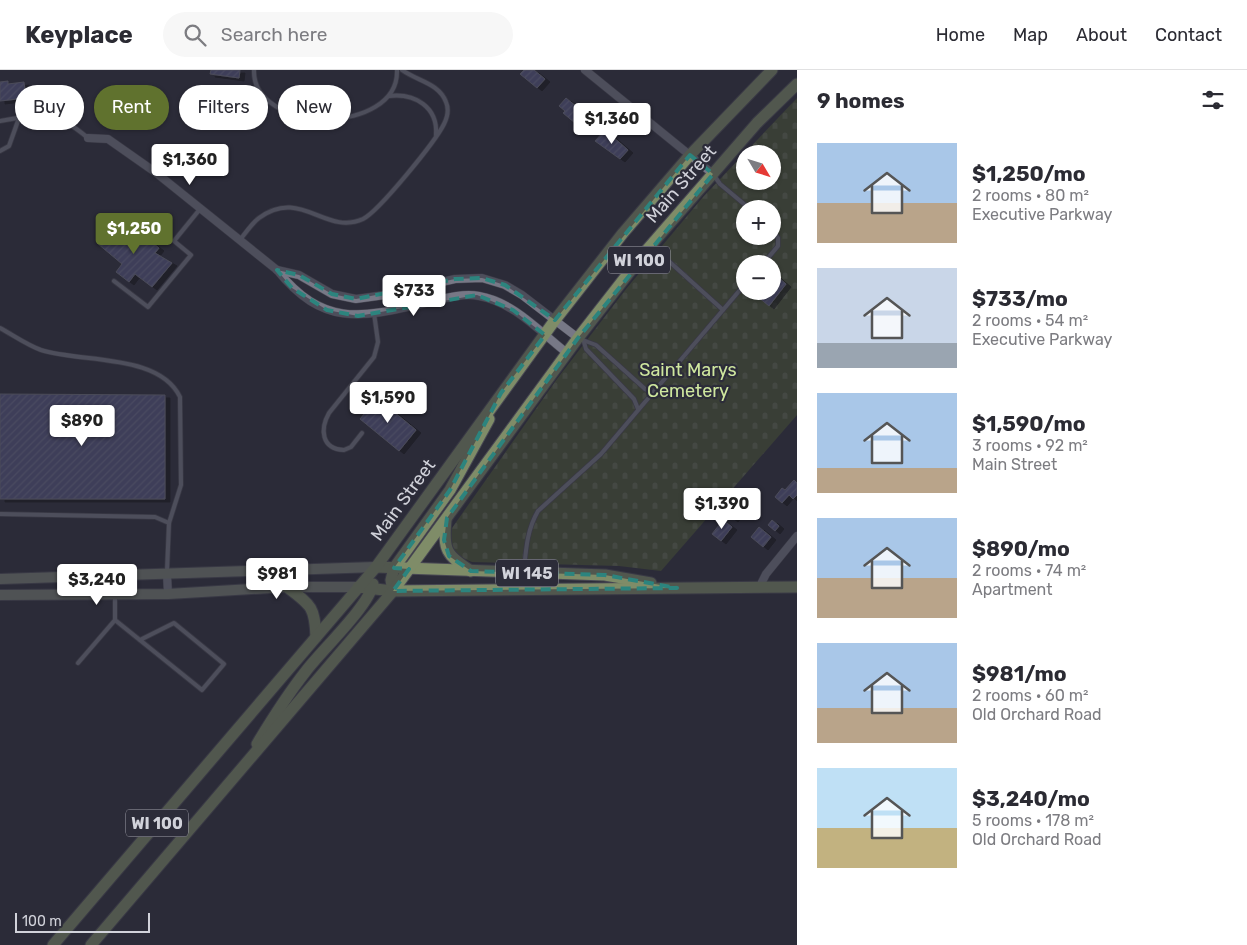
<!DOCTYPE html>
<meta charset="utf-8">
<style>
:root{--surface:#fff;--page:#f7f7f7;--text:#2b2b33;--muted:#7c7c81;--line:#e1e1e2;--accent:#60722e}
body{margin:0;font-family:Rubik,sans-serif;background:var(--page);color:var(--text);height:100vh;display:flex;flex-direction:column;font-size:19px;white-space:nowrap}
*{box-sizing:border-box;margin:0}
p{font-size:16px;color:var(--muted)}
.icon{flex:none;width:28px;height:28px;fill:none;stroke:currentColor;stroke-width:2;stroke-linecap:round;stroke-linejoin:round}
.map{position:relative;flex:1;overflow:hidden}
.panel{display:flex;flex-direction:column;background:var(--surface);width:450px}
.panel>*{flex:none}
.guide{position:absolute;left:15px;top:15px;width:475px;height:45px;display:flex;gap:10px}
.needle{width:32px;rotate:128deg}
.controls{position:absolute;left:736px;top:75px;display:grid;gap:10px}
.controls a{display:grid;place-items:center;width:45px;height:45px;border-radius:50%;background:var(--surface);box-shadow:0 1px 4px #0004;font-size:25px}
.scale{position:absolute;left:15px;bottom:12px;width:135px;box-sizing:border-box;padding-left:5px;border:2px solid #d1d2da;border-top:0;font-size:14px;line-height:18px;white-space:nowrap;color:#d1d2da;-webkit-text-stroke:4px #2c2c39;paint-order:stroke}
.price{position:absolute;translate:-50% -42px;padding:0 11px;border-radius:5px;background:#fff;color:#222;font-size:16px;line-height:32px;filter:drop-shadow(0 1px 2px #0008)}
.price::after{content:'';position:absolute;left:50%;top:30px;width:15px;height:11px;margin-left:-8px;background:inherit;clip-path:polygon(0 0,100% 0,50% 100%)}
.price.on{background:var(--accent);color:#fff}
ul{padding:0;list-style:none}
li{display:flex;align-items:center;gap:15px;height:125px;padding:0 20px}
li span{display:grid;place-items:center;flex:none;width:140px;height:100px;border-radius:0px;color:#555}
li>.icon{margin-inline-start:auto}
span .icon{width:60px;height:60px;fill:#fffc;stroke-width:1}
li b{font-size:21px}
h2{display:flex;justify-content:space-between;align-items:center;height:60px;padding:0 20px;font-size:21px}
.tag{padding:0 18px;border-radius:22px;background:var(--surface);box-shadow:0 1px 4px #0004;font-size:18px;line-height:45px}
.tag.on{background:var(--accent);color:#fff}
header{display:flex;align-items:center;gap:30px;box-sizing:border-box;height:70px;padding:0 25px;background:var(--surface);border-bottom:1px solid var(--line)}
header strong{font-size:24px}
nav{display:flex;gap:28px;margin-inline-start:auto;font-size:18px}
.search{width:350px;height:45px;background:var(--page);display:flex;align-items:center;gap:12px;box-sizing:border-box;padding:0 18px;border-radius:28px;color:var(--muted);font-size:19px}
main{display:flex;flex:1;min-height:0}
.map>svg:first-child{display:block}
.cemetery{fill:url(#cemetery-stones);fill-rule:evenodd}
.building{fill:url(#building-hatch);stroke:#70717f;filter:url(#shadow)}
.lines{fill:none;stroke-linecap:round;stroke-linejoin:round}
.lane-casing{stroke:#494954;stroke-width:5.5}
.street-casing{stroke:#494954;stroke-width:9}
.secondary-casing{stroke:#494954;stroke-width:12}
.primary-casing{stroke:#494954;stroke-width:13}
.lane{stroke:#777886;stroke-width:4}
.street{stroke:#777886;stroke-width:8}
.secondary{stroke:#7b8277;stroke-width:10}
.primary{stroke:#7f8c68;stroke-width:11}
.marked{fill:none;stroke:#2c847e;stroke-width:4;stroke-dasharray:10 6;stroke-linejoin:round}
.labels{text-anchor:middle;dominant-baseline:central;stroke-width:4.5;stroke-linejoin:round;paint-order:stroke}
.shield{fill:#2c2c39;stroke:#a0a0aa;stroke-width:1}
.shield-label{font-size:16px;font-weight:bold;fill:#d1d2da}
.street-label{font-size:18px;fill:#d1d2da;stroke:#2c2c39}
.park-label{font-size:18px;fill:#cfe79f;stroke:#2c2c39}
</style>
<header>
<strong>Keyplace</strong>
<div class="search"><svg class="icon" aria-label="search" viewBox="0 0 24 24"><circle cx="10" cy="10" r="6"/><path d="M15 15l6 6"/></svg>Search here</div>
<nav><a>Home</a><a>Map</a><a>About</a><a>Contact</a></nav>
</header>
<main>
<div class="map">
<svg width="797" height="875" viewBox="0 0 797 875">
<defs>
<pattern id="cemetery-stones" width="16" height="16" patternUnits="userSpaceOnUse" patternTransform="scale(1.25)"><rect width="16" height="16" fill="#495433"/><path d="M2 7V4a2 2 0 0 1 4 0v3zM10 15v-3a2 2 0 0 1 4 0v3z" fill="#626c50"/></pattern>
<pattern id="building-hatch" width="6" height="6" patternUnits="userSpaceOnUse" patternTransform="scale(1.25)"><rect width="6" height="6" fill="#565781"/><path d="M-1 1l2-2M0 6l6-6M5 7l2-2" fill="none" stroke="#6d6e92"/></pattern>
<filter id="shadow"><feDropShadow dx="5" dy="3" stdDeviation="0" flood-color="#0009"/></filter>
</defs>
<rect width="100%" height="100%" fill="#2c2c39"/>
<!-- cemetery -->
<path class="cemetery" d="M797,28V345L661,501L619,496L472,492L455,485L450,475L452,458L557,309L626,219L703,127ZM745,84H772V111H745ZM745,139H772V166H745ZM745,194H772V221H745Z"/>
<!-- building -->
<g class="building">
<path d="M211,0H240L239,8L210,4Z"/>
<path d="M524,0H534L545,9L537,18L520,4Z"/>
<path d="M8,11V14L24,12L26,28L0,31V12Z"/>
<path d="M566,28L589,47L581,58L563,43L565,41L559,36Z"/>
<path d="M605,60L628,80L620,89L595,71Z"/>
<path d="M119,150L136,167L140,163L159,178L155,183L172,193L152,217L135,204L129,212L116,202L122,194L97,173Z"/>
<path d="M772,202L786,214L769,236L753,223L772,221Z"/>
<path d="M0,324L165,325V429H0Z"/>
<path d="M377,328L416,360L399,381L360,349Z"/>
<path d="M794,410L797,413V425L793,429L789,425L782,433L775,427L782,418L785,420Z"/>
<path d="M733,431L742,438L733,449L724,442Z"/>
<path d="M723,450L732,457L721,471L712,464Z"/>
<path d="M772,450L779,456L775,461L768,455Z"/>
<path d="M759,457L771,467L763,477L751,467Z"/>
</g>
<g class="lines">
<defs>
<g id="lane">
<path d="M254,0C252,64 399,66 397,0"/>
<path d="M389,26C415,23 438,37 436,65"/>
<path d="M0,51C43,44 54,39 88,68"/>
<path d="M0,81L9,76L19,48"/>
<path d="M713,104L720,114L750,139"/>
<path d="M239,171C245,164 251,154 259,148C301,117 325,166 363,149C379,141 435,72 444,54C447,48 449,39 446,32C439,13 417,11 402,0"/>
<path d="M652,176L723,240"/>
<path d="M763,194L778,176V168L772,160"/>
<path d="M114,211L148,237L191,185L174,171L200,139"/>
<path d="M0,258C13,265 27,275 41,280C81,293 159,283 180,327L181,415L169,453L167,501"/>
<path d="M580,269L596,275L645,319L653,323"/>
<path d="M584,272L586,279L634,329L638,339"/>
<path d="M362,363L351,377L344,380C321,379 320,359 329,343L374,287L378,272L374,243"/>
<path d="M0,444L155,447L169,453"/>
<path d="M524,500C526,479 527,460 538,441L601,384L745,214"/>
<path d="M115,550L202,620L224,594L174,553L140,570"/>
<path d="M78,593L115,550V525"/>
</g>
<g id="street">
<path d="M585,0L713,104"/>
<path d="M88,68L108,69L155,102L277,200C325,259 363,247 430,232C446,228 463,223 479,226C514,232 540,262 567,283"/>
<path d="M277,200L299,205L332,224L356,229L385,225L455,209L482,208L505,215L522,225L578,268"/>
<path d="M167,504L168,524"/>
<path d="M759,518L766,504L797,466"/>
</g>
<g id="secondary">
<path d="M0,509L376,497"/>
<path d="M0,525L168,524L287,517H358"/>
</g>
<g id="primary">
<path d="M446,450C443,480 446,485 471,501"/>
<path d="M376,497L605,505L651,513"/>
<path d="M287,517C311,535 315,537 316,567"/>
<path d="M358,517L393,521L797,517"/>
<path d="M393,521L391,510L394,498L450,420L489,349"/>
<path d="M257,674C272,649 288,624 306,601C321,581 369,536 373,514"/>
<path d="M53,875L376,497L555,250L623,163L690,85L772,0"/>
<path d="M91,875L393,521L578,268L645,182L757,53L797,14"/>
</g>
</defs>
<!-- lane casing -->
<use href="#lane" class="lane-casing"/>
<!-- street casing -->
<use href="#street" class="street-casing"/>
<!-- secondary casing -->
<use href="#secondary" class="secondary-casing"/>
<!-- primary casing -->
<use href="#primary" class="primary-casing"/>
<!-- lane -->
<use href="#lane" class="lane"/>
<!-- street -->
<use href="#street" class="street"/>
<!-- secondary -->
<use href="#secondary" class="secondary"/>
<!-- primary -->
<use href="#primary" class="primary"/>
</g>
<!-- marked area -->
<path d="M0 0H797V875H0ZM690,85L713,104L578,268L447,448L444,470L449,486L471,501L605,505L677,518L393,521L409,499L394,498L450,420L501,323L545,265L513,240L477,225L358,246L327,240L292,218L277,200L299,205L332,224L356,229L455,209L482,208L505,215L555,250Z" fill="#2c2c39" fill-opacity=".55" fill-rule="evenodd"/>
<path class="marked" d="M690,85L713,104L578,268L447,448L444,470L449,486L471,501L605,505L677,518L393,521L409,499L394,498L450,420L501,323L545,265L513,240L477,225L358,246L327,240L292,218L277,200L299,205L332,224L356,229L455,209L482,208L505,215L555,250Z"/>
<g class="labels">
<!-- shield labels -->
<g class="shield">
<rect x="608" y="176.5" width="62" height="27" rx="4"/>
<rect x="496" y="489.5" width="62" height="27" rx="4"/>
<rect x="126" y="739.5" width="62" height="27" rx="4"/>
</g>
<g class="shield-label">
<text x="639" y="190">WI 100</text>
<text x="527" y="503">WI 145</text>
<text x="157" y="753">WI 100</text>
</g>
<!-- street labels -->
<g class="street-label">
<text transform="translate(681 114) rotate(-49)">Main Street</text>
<text transform="translate(403 430) rotate(-54)">Main Street</text>
</g>
<!-- park labels -->
<g class="park-label">
<text x="688" y="300">Saint Marys<tspan x="688" dy="21">Cemetery</tspan></text>
</g>
</g>
</svg>
<div class="controls">
<a><svg class="needle" viewBox="-14 -14 28 28"><path d="M0-13l5 13h-10z" fill="#e53935"/><path d="M0 13l5-13h-10z" fill="#7c7c81"/></svg></a>
<a>+</a>
<a>−</a>
</div>
<div class="scale">100 m</div>
<b class="price" style="left:612px;top:75px">$1,360</b>
<b class="price" style="left:190px;top:116px">$1,360</b>
<b class="price on" style="left:134px;top:185px">$1,250</b>
<b class="price" style="left:414px;top:247px">$733</b>
<b class="price" style="left:388px;top:354px">$1,590</b>
<b class="price" style="left:82px;top:377px">$890</b>
<b class="price" style="left:722px;top:460px">$1,390</b>
<b class="price" style="left:277px;top:530px">$981</b>
<b class="price" style="left:97px;top:536px">$3,240</b>
<div class="guide">
<a class="tag">Buy</a>
<a class="tag on">Rent</a>
<a class="tag">Filters</a>
<a class="tag">New</a>
</div>
</div>
<section class="panel">
<h2>9 homes<svg class="icon" aria-label="filters" viewBox="0 0 24 24"><path d="M4 7h16M4 17h16"/><circle cx="9" cy="7" r="2"/><circle cx="15" cy="17" r="2"/></svg></h2>
<ul>
<li><span style="background:linear-gradient(#a9c7e8 60%,#b9a48a 0)"><svg class="icon" aria-label="home" viewBox="0 0 24 24"><path d="M3 11l9-7 9 7M6 9v11h12V9"/></svg></span><div><b>$1,250/mo</b><p>2 rooms · 80 m²</p><p>Executive Parkway</p></div></li>
<li><span style="background:linear-gradient(#c9d6e8 75%,#9aa5b1 0)"><svg class="icon" aria-label="home" viewBox="0 0 24 24"><path d="M3 11l9-7 9 7M6 9v11h12V9"/></svg></span><div><b>$733/mo</b><p>2 rooms · 54 m²</p><p>Executive Parkway</p></div></li>
<li><span style="background:linear-gradient(#a9c7e8 75%,#b9a48a 0)"><svg class="icon" aria-label="home" viewBox="0 0 24 24"><path d="M3 11l9-7 9 7M6 9v11h12V9"/></svg></span><div><b>$1,590/mo</b><p>3 rooms · 92 m²</p><p>Main Street</p></div></li>
<li><span style="background:linear-gradient(#a9c7e8 60%,#b9a48a 0)"><svg class="icon" aria-label="home" viewBox="0 0 24 24"><path d="M3 11l9-7 9 7M6 9v11h12V9"/></svg></span><div><b>$890/mo</b><p>2 rooms · 74 m²</p><p>Apartment</p></div></li>
<li><span style="background:linear-gradient(#a9c7e8 65%,#b9a48a 0)"><svg class="icon" aria-label="home" viewBox="0 0 24 24"><path d="M3 11l9-7 9 7M6 9v11h12V9"/></svg></span><div><b>$981/mo</b><p>2 rooms · 60 m²</p><p>Old Orchard Road</p></div></li>
<li><span style="background:linear-gradient(#bfe0f5 60%,#c2b280 0)"><svg class="icon" aria-label="home" viewBox="0 0 24 24"><path d="M3 11l9-7 9 7M6 9v11h12V9"/></svg></span><div><b>$3,240/mo</b><p>5 rooms · 178 m²</p><p>Old Orchard Road</p></div></li>
</ul>
</section>
</main>
